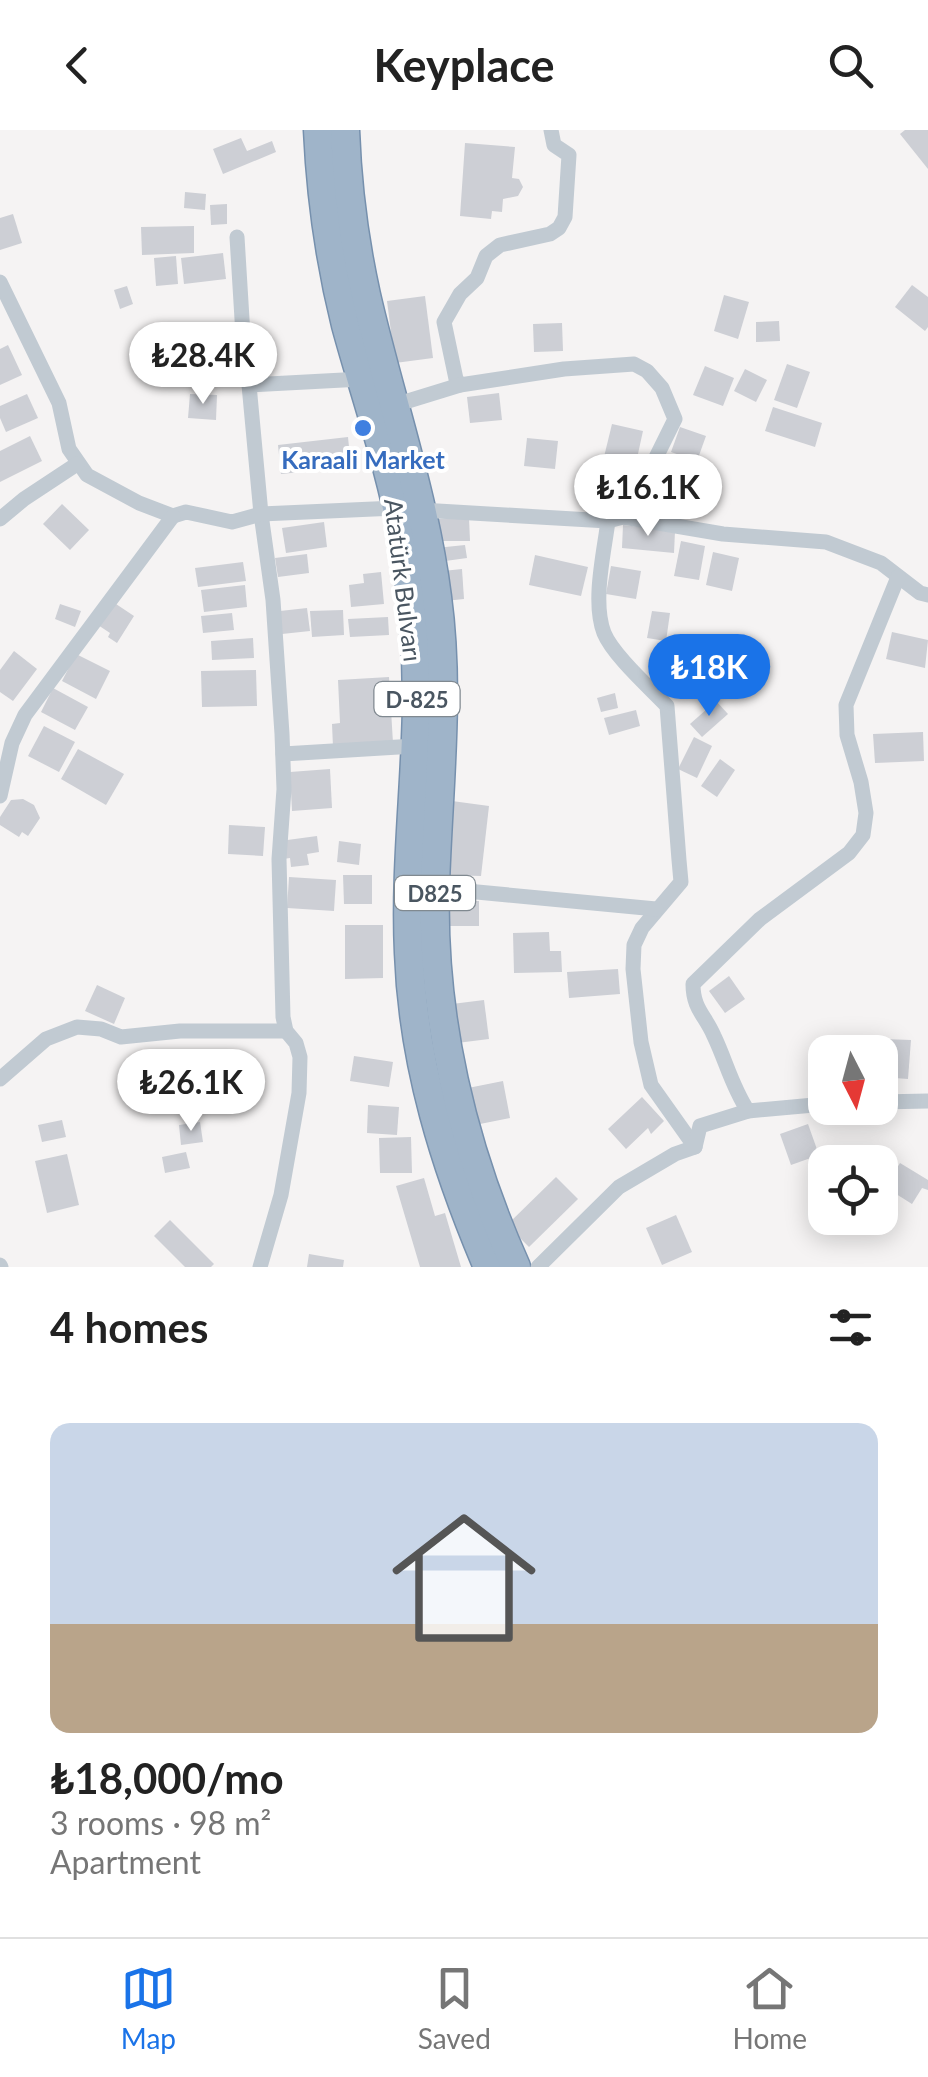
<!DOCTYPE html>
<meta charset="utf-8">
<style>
:root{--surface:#fff;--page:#f6f6f6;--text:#222;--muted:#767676;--line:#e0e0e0;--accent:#1a73e8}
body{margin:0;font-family:Lato,sans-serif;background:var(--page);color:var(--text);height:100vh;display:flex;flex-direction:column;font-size:38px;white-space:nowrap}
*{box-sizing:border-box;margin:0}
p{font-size:32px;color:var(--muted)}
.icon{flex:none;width:55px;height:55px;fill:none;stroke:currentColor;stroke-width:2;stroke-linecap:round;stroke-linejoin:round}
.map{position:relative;height:1137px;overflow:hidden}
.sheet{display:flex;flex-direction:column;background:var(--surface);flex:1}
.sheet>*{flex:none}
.needle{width:65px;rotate:174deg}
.buttons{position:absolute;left:808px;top:905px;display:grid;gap:20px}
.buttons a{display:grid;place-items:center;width:90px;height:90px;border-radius:20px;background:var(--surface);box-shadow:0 5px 25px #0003;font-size:50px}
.price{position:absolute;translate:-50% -85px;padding:0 22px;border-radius:35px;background:#fff;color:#222;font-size:32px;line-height:65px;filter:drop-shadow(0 2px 5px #0008)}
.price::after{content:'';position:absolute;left:50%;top:60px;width:30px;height:22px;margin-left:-15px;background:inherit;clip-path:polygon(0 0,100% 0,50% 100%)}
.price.selected{background:var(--accent);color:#fff}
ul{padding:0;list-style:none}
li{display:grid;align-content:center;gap:20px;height:530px;padding:0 50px}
li span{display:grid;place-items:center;height:310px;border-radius:20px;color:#555}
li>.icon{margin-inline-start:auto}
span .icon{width:180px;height:180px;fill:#fffc;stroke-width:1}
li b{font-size:42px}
h2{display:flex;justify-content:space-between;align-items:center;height:120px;padding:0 50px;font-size:42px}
header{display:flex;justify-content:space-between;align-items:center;height:130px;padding:0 50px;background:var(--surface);font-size:45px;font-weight:700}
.tab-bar{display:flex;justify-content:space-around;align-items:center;height:140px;border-top:2px solid var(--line);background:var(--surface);font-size:28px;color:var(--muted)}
.tab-bar a{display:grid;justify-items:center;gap:5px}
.tab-bar .selected{color:var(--accent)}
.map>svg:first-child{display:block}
.building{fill:#cdcfd5}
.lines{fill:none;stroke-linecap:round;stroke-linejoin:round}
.trunk-casing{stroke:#7690ad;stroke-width:31}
.minor{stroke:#c1cad2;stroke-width:15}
.trunk{stroke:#9fb4c9;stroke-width:28}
.shop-dot{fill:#3f7fe0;stroke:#fff;stroke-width:4}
.labels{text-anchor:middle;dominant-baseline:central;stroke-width:8;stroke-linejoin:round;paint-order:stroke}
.shield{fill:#fff;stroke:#808990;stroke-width:2.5}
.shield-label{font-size:22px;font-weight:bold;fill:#4a5661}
.shop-label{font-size:25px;font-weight:bold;fill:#366cbe;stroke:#fff}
.street-label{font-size:25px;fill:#4a5661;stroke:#fff}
</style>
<header><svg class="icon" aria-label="back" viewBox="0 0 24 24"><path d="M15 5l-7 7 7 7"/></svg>Keyplace<svg class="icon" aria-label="search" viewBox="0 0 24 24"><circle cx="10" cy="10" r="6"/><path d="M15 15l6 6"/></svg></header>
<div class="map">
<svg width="928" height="1137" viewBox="0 0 928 1137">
<rect width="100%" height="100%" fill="#f5f3f3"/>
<!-- building -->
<g class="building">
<path d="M905,0H928V39L900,4Z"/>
<path d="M241,8L247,21L272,11L276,22L223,44L213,19Z"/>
<path d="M465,13L515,17L512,48L519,49L523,57L518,66L503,69L502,82L492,81L491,89L460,86Z"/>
<path d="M185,62L206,64L205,80L184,78Z"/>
<path d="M227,74V94L211,95L210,75Z"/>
<path d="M13,84L22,113L0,120V88Z"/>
<path d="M194,96V123L142,125L141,97Z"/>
<path d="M223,123L226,149L184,154L181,128Z"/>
<path d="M176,126L178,154L156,156L154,128Z"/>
<path d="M912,155L928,167V197L925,201L895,177Z"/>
<path d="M127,156L133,174L120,179L114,160Z"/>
<path d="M724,165L749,172L738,209L714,201Z"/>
<path d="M425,166L433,228L395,233L387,171Z"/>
<path d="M779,191L780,211L756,212V192Z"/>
<path d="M562,193L563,221L534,222L533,194Z"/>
<path d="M206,209L208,251L189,252L187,232H173L172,211Z"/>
<path d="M8,215L22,245L0,255V219Z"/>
<path d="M787,234L810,242L797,278L774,270Z"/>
<path d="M705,236L734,248L723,276L693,265Z"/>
<path d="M745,239L767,250L756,272L734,261Z"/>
<path d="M499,263L502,290L470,293L467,267Z"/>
<path d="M27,264L38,288L6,302L0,288V276Z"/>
<path d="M190,264L217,265L216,290L188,288Z"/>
<path d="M773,277L822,293L815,317L765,301Z"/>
<path d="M612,294L643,301L634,342L602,335Z"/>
<path d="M680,297L706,306L697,331L671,322Z"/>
<path d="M30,306L42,331L0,352V321Z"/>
<path d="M348,307L351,337L281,344L278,315Z"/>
<path d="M527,308L558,311L555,339L524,336Z"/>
<path d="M675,338L707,350L698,373L688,369L681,390L646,377L656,351L668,355Z"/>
<path d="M62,374L89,400L70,420L43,394Z"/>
<path d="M469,388L470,411H435V389Z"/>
<path d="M324,392L327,417L286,423L282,398Z"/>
<path d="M623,395L675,401L674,423L622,418Z"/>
<path d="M681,411L705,416L699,450L674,446Z"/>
<path d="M465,415L467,428L438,432L436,418Z"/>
<path d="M713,422L739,428L732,461L706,455Z"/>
<path d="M307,424L309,443L278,447L275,428Z"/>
<path d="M535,425L588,437L581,466L529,455Z"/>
<path d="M243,432L246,451L198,457L195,438Z"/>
<path d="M611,436L641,441L636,469L606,464Z"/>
<path d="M462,439L464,469L445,471L443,441Z"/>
<path d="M381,442L384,474L351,477L349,455L364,453L363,444Z"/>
<path d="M245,455L247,477L204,482L201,460Z"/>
<path d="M113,472L134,486L117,513L108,507L110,503L98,495Z"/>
<path d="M60,474L81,481L75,497L55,489Z"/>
<path d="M307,478L310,501L282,504L280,481Z"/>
<path d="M343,480L344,505L312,507L310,481Z"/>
<path d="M652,481L670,483L666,511L647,508Z"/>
<path d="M232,483L234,500L203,503L201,486Z"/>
<path d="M388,487L389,505L350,507L348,489Z"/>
<path d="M892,502L928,510L925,538L886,529Z"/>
<path d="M253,508L254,528L212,530L211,511Z"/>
<path d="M14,521L37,539L13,571L0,562V540Z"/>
<path d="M76,524L110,541L96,569L62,551Z"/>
<path d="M256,540L257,576L202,577L201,541Z"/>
<path d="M696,540L700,561L676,565L672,544Z"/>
<path d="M389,547L393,613L333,617L332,594L340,593L338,550Z"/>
<path d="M53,558L88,577L75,600L41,582Z"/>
<path d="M615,563L618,578L601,582L597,568Z"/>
<path d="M716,571L728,584L702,607L690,594Z"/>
<path d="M636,580L640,596L609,605L604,588Z"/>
<path d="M44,596L75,612L59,642L28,626Z"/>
<path d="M923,602L924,631L875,633L873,604Z"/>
<path d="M694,607L712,616L697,648L678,639Z"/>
<path d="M78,619L124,644L106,675L61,649Z"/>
<path d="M720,629L735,640L717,667L701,656Z"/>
<path d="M330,639L332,678L292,681L290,642Z"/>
<path d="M23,669L34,675L40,688L28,706L22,702L19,707L0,695V687L11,670Z"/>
<path d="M452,671L489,676L481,746L444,745Z"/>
<path d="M229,695L265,697L263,726L228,724Z"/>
<path d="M317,706L319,722L307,724L309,735L291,737L290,728L283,729L280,711Z"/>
<path d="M339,711L361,714L359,735L337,732Z"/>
<path d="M343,745H372V774H344Z"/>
<path d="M289,747L336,750L334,781L287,778Z"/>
<rect x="449" y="771" width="30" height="25"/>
<path d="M345,795H383V848L345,849Z"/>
<path d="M549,802L550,821H561L562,842L514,843L513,803Z"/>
<path d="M618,839L620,864L569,868L567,842Z"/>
<path d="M729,846L745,869L725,883L709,861Z"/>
<path d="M97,855L125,868L114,894L85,881Z"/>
<path d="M484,870L489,909L457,913L452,874Z"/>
<path d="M883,909L911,910L908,949L881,947Z"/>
<path d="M844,911L877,915L876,922H842Z"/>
<path d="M354,926L393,932L389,957L350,951Z"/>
<path d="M237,928L253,942L243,954L227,940Z"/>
<path d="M503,951L510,988L475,995L468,958Z"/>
<path d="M642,967L664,991L651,1004L648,998L626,1019L608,999Z"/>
<path d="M368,975L399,977L397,1005L367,1003Z"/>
<path d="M62,990L66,1007L42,1012L38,995Z"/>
<path d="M200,992L203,1012L181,1015L179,995Z"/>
<path d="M808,994L819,1025L791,1035L780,1004Z"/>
<path d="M411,1007L412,1043H380L379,1008Z"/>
<path d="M186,1022L190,1038L165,1043L162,1027Z"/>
<path d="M67,1024L79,1075L47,1083L35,1031Z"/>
<path d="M900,1033L928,1050V1060L922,1058L912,1074L885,1057Z"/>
<path d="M556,1047L578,1069L529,1117L507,1095Z"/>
<path d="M424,1048L435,1086L445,1083L461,1137H420L396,1056Z"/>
<path d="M676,1085L692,1122L662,1135L646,1098Z"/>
<path d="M170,1090L214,1134L211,1137H185L154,1106Z"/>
<path d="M309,1124L344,1130L343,1137H307Z"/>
</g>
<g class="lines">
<defs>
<g id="trunk">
<path d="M318,0C321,65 330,131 346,195C365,265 390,335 403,407C412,461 417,519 417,573C416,656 405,740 409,823C413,934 445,1036 488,1137"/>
<path d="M345,0C347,56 354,111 366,165C389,266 424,364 437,467C450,563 438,659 435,755C431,886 462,1017 516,1137"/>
</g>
</defs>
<!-- trunk casing -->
<use href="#trunk" class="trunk-casing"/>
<!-- minor -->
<g class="minor">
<path d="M237,107L245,238L249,255L261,384L273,470L282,604L284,659L279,729L283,887L286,901L296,913L300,927L299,963L281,1065L260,1137"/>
<path d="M0,152L59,273L69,319L87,345L139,373L173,386L186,382L232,392L261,384L396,378"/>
<path d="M249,255L362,249"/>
<path d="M460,255L456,249L444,192L460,164L477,148L486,126L500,115L550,104L559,98L565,87L569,25L554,15L551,0"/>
<path d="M395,275L460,255L564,239L634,234L647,241L662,258L675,289L631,378L623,387L608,391L421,380"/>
<path d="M623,387L723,404L826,412L881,433L920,463L928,465"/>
<path d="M0,389L24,369L77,334"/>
<path d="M608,391C604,423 592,472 604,503C613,525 650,558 667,576L679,730L681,752L642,798L634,815L633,839L641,912L651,955L695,1017"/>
<path d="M283,624L415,616"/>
<path d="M0,666L12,613L25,585L173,386"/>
<path d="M435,758L656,779"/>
<path d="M0,949L46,909L77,897L101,899L121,907L180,901H286"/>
<path d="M880,972L928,971"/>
<path d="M748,981C732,957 726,931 714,906C705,885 693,879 693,854L760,789L849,723L863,705L866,683L861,652L847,605L846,575L898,447"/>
<path d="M0,1135L1,1137"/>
<path d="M538,1137L619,1057L675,1024L695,1017L700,996L748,981L825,974"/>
</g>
<!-- trunk -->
<use href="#trunk" class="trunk"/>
</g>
<!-- markers -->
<circle class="shop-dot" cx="363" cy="298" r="10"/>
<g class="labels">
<!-- shield labels -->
<g class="shield">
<rect x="374.5" y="552" width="85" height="34" rx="8"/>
<rect x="395" y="746" width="80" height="34" rx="8"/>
</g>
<g class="shield-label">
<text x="417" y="569">D-825</text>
<text x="435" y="763">D825</text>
</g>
<!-- shop labels -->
<g class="shop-label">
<text x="363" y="329">Karaali Market</text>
</g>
<!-- street labels -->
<g class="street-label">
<text transform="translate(404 450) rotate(83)">Atatürk Bulvarı</text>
</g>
</g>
</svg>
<div class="buttons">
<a><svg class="needle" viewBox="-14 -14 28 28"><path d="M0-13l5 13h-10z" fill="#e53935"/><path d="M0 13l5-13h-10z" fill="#767676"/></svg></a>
<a><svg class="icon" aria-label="locate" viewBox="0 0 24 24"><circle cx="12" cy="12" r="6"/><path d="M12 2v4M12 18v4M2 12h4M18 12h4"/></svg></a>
</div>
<b class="price" style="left:203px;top:277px">₺28.4K</b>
<b class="price" style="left:648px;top:409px">₺16.1K</b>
<b class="price selected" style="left:709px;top:589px">₺18K</b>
<b class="price" style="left:191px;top:1004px">₺26.1K</b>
</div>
<section class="sheet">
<h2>4 homes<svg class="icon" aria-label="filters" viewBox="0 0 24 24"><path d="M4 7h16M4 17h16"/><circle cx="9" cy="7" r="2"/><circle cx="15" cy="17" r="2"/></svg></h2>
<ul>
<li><span style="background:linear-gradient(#c9d6e8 65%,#b9a48a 0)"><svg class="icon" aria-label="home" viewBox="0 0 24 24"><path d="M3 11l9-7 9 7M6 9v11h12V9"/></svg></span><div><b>₺18,000/mo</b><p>3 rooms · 98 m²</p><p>Apartment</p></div></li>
</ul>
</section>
<nav class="tab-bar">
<a class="selected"><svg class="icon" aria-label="map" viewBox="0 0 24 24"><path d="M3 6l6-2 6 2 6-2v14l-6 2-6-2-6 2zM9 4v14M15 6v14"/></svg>Map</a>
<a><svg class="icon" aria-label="saved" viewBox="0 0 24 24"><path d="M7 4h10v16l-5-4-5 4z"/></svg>Saved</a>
<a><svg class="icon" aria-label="home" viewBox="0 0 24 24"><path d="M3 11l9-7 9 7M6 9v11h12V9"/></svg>Home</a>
</nav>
